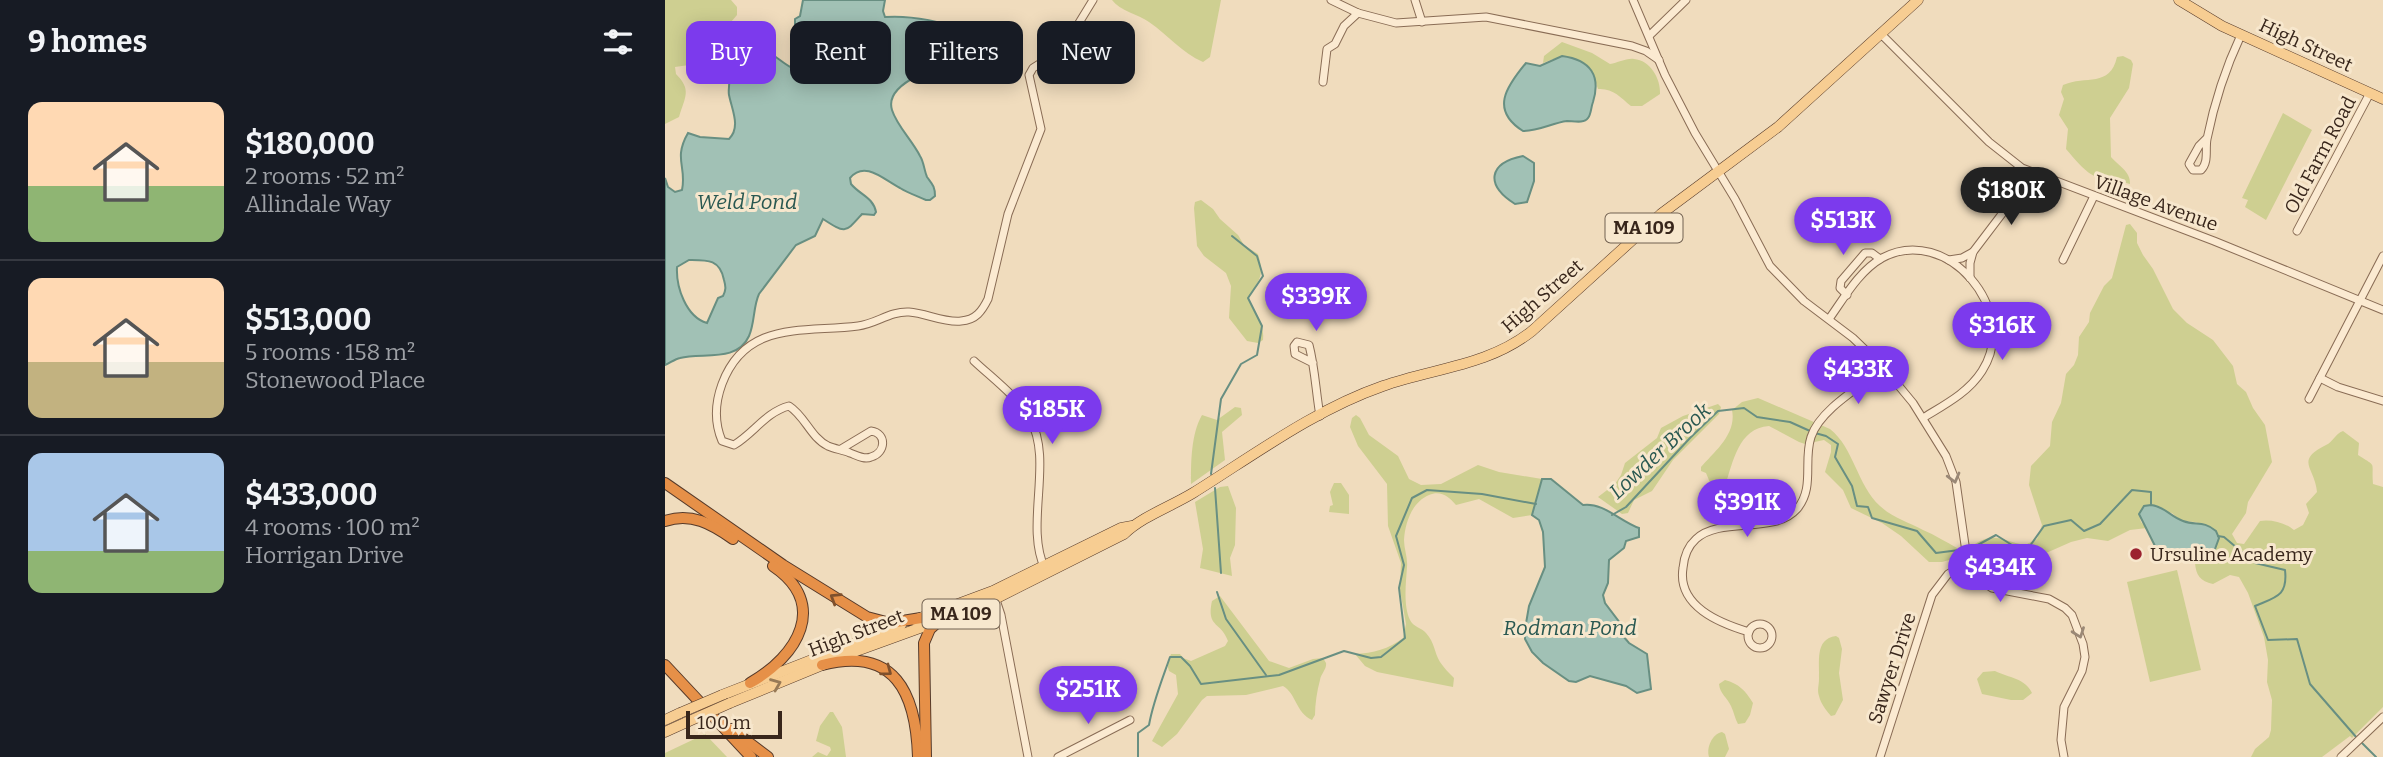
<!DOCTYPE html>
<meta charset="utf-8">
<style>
:root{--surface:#171b24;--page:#20242c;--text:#f1f3f6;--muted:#9ea1a6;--line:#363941;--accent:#7c3aed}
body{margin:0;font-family:Bitter,serif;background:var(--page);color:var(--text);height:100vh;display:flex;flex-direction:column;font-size:26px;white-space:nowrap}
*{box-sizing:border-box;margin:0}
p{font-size:23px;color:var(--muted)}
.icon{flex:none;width:38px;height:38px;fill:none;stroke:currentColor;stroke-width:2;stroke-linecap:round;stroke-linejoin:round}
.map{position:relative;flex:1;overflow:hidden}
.drawer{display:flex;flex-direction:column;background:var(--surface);width:665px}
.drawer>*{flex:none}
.banner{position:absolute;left:21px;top:21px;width:665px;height:63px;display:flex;gap:14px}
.scale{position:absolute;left:21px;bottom:18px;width:96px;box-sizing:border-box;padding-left:7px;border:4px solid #38261b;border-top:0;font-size:19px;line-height:24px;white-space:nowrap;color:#38261b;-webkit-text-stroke:5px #f7e7cd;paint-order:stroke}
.price{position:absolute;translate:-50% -60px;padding:0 16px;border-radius:24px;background:var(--accent);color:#fff;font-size:23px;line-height:46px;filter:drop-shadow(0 2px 4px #0008)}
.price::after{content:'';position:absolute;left:50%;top:42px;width:21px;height:16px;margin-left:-10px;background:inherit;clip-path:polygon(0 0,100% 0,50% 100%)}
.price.current{background:#222;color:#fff}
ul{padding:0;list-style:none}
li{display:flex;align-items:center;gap:21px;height:175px;padding:0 28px}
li+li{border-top:2px solid var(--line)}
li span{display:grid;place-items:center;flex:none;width:196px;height:140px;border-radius:14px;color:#555}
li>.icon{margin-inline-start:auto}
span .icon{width:84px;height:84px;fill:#fffc;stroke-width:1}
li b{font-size:30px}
h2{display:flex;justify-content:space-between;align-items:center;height:84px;padding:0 28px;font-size:30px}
.tag{padding:0 24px;border-radius:14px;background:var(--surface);box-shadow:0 4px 18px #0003;font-size:24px;line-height:63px}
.tag.current{background:var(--accent);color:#fff}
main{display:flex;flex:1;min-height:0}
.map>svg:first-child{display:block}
.green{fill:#cecf91}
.water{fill:#a1c1b5;stroke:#688f82;stroke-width:2;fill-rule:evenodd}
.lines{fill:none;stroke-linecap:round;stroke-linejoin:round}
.stream{stroke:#688f82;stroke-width:2}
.minor-casing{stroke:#896c55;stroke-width:9}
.major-casing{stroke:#563a2a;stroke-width:11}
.highway-casing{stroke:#563a2a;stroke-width:12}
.minor{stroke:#fbead1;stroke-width:7}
.major{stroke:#f7cd92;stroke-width:10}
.highway{stroke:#e69048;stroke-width:10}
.major-bridge-casing{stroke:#563a2a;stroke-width:11;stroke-linecap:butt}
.major-bridge{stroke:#f7cd92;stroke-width:10}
.oneway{stroke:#9a8876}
.oneway2{stroke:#7e502d}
.oneway3{stroke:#987a56}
.poi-dot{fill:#9c222f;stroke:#f7e7cd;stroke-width:2.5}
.labels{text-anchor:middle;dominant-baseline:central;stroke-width:6;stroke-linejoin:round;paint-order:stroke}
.shield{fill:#f7e7cd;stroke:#716050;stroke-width:2}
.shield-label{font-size:18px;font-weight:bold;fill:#38261b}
.street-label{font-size:19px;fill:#38261b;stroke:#f7e7cd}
.poi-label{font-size:19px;fill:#38261b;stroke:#f7e7cd;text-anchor:start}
.water-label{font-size:21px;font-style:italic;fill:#295851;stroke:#f7e7cd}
</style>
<main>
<section class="drawer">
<h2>9 homes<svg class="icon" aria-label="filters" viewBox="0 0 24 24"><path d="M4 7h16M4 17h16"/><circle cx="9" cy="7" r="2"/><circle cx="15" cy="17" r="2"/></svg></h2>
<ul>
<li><span style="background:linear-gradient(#ffd9b3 60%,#8fb573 0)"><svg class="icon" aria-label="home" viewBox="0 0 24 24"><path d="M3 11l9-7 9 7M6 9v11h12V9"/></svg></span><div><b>$180,000</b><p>2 rooms · 52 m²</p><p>Allindale Way</p></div></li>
<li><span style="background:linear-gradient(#ffd9b3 60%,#c2b280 0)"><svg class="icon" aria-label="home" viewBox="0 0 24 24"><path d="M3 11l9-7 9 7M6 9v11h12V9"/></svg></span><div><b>$513,000</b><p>5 rooms · 158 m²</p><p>Stonewood Place</p></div></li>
<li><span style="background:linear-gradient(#a9c7e8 70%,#8fb573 0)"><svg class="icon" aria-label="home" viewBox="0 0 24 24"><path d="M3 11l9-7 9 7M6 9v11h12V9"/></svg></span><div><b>$433,000</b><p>4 rooms · 100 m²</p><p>Horrigan Drive</p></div></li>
</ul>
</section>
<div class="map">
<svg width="1718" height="757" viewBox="0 0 1718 757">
<rect width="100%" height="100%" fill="#f0dcbd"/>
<!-- green -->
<g class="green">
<path d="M0,0H66L72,7V15L53,37L56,51L62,55L60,69L31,64L10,67L11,74C27,90 20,97 14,117L0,124Z"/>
<path d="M447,0H556L545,57L538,62C517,53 503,35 484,22C473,14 455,11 447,0Z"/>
<path d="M897,42L927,53L945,64C953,63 961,58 969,59C985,60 996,79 995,94L977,106H966C955,97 948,88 933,89L929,77L888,59L878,63L879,56Z"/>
<path d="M1458,56L1466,60L1468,64L1464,88L1445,118L1446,157C1453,165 1466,172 1465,184C1455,181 1446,180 1436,178C1422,176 1410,159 1401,149L1403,129L1394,115L1399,99L1396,92L1398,85C1421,75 1445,88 1452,57Z"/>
<path d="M1618,113L1647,130L1601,220L1580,207L1583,200L1577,198Z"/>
<path d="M536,200L548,209L555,219L573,235L579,245L593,254C600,277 594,279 584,297C586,315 600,318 598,340L593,343L582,341L564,318L566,286L561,273L539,256L532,246L529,208L530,202Z"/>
<path d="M1465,224L1472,233V243L1478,255L1488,269L1508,309L1522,323L1548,340L1568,366L1572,384L1581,392L1588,408L1600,425L1607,462L1583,502L1581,513L1567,534L1572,543L1579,544L1595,521C1606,519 1621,523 1629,530L1638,525L1644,513L1641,504L1652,492C1650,467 1629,461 1661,445C1668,442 1670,434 1678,431L1694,443L1693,455C1713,468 1706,460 1708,484L1718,487V707L1687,738L1685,736L1657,757H1586L1590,749L1604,737L1606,730L1607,700L1602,682L1603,660L1599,637L1583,593L1574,577L1565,575L1548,584C1535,581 1531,575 1530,563L1543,562L1546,527L1530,522L1516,521L1507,513L1479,506L1474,514L1476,522L1482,528L1465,530L1443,541L1422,538L1406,542L1352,566L1337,579C1320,577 1310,562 1310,544C1331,531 1339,542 1360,545L1372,539L1377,525L1364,485L1366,466L1385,446L1387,422L1396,403L1401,374L1409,365L1413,355L1414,337L1424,322L1425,313L1439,286L1447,278L1461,225Z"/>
<path d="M1093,398L1165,429C1189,448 1192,485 1215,506C1228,518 1243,522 1258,530C1270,535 1281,542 1292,548L1295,553V557L1277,562H1264L1236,536L1217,523L1186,508L1178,490L1160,472L1166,452V445L1159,440L1140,444L1134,442L1104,426C1073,428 1068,463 1060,486L1050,489L1046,485L1041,473L1036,471V467C1049,452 1072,434 1067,410L1077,402Z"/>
<path d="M1053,404L1056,407L1054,414L1008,460L987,491L969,500L963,513L957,514L933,497L950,484L956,475L960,463L992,438L996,428L1018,416Z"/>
<path d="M570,407L576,408L577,415L557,432L560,460L526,484C526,462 526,434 537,415L552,420Z"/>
<path d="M691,415L695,418L704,435L733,456L744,479L756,485L776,484L813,465L834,472L877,479L867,515L848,518L814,499L791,505C784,497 776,490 764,495C747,502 740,523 739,540C739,549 743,558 742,567C741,583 738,605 745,620C748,627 757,628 761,633C770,643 769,652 775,662C779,668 784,673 789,678L788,687L712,672L700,666L690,654C708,653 724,649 738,638L741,624L735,590L736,563L723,526L722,484L693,446L685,427L687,418Z"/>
<path d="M669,483H676L684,495V514L664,512L665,506L668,505L665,492Z"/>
<path d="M563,486L571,508L570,545L565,558L567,576L535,568L538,549L530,502L555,487Z"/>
<path d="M1512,570L1536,670L1485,682L1462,582Z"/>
<path d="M555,596L604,661L624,668L648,659L658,658C659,660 660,661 661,663C662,669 656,674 655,680C652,691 650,704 650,715L647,720C631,713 631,693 618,686L581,695L542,696L537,700L512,734L497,747L487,741L513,694L511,675L504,671L502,664L506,654H515L518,658L526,661L560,646L563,641C556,621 541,628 547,601Z"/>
<path d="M1171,636L1174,638L1177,649L1174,673L1178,700L1170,715L1166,716C1161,710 1156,704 1154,696C1152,690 1154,685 1154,679C1155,663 1149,639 1171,636Z"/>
<path d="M1330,671C1344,678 1360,678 1367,693L1358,700H1346L1317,694L1312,679L1318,672Z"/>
<path d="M1060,680C1074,684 1080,690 1088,703L1085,715L1080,723L1073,724C1070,719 1069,712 1066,706C1062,697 1055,694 1054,684Z"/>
<path d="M165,712H168L177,727L181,757H147L153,752L162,756L166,750L165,747L151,741L155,726Z"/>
<path d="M1057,732L1060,734L1064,749L1060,757H1044C1041,748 1047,734 1057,732Z"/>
<path d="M40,734L62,757H0V753Z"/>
</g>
<!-- water -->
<g class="water">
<path d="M138,0H220L218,11L220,17C247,15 281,22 305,33V50L300,59C281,64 218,81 227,110C232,126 247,140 255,156C259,162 259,170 262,177C267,184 270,186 270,196L265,200H261C252,196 243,193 235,188C219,180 200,160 185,178L186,184C195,195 208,197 211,212L209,215L197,214C180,233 181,234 158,219L150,236L131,245L94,294C88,307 90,322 84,336C72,363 37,352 15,358C10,359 5,363 0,365V178L3,187L10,192L17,190C22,167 8,159 23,133L35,137L64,139C76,127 67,110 64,95C63,90 65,84 64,78C64,75 61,72 60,68C57,55 70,41 81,37C88,46 96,48 105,53C119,62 124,70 141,71C152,45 141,45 130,25V19L135,16ZM24,260C42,260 55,259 59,280C61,287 61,290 58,296L53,298L42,323C21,317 11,287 12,267Z"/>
<path d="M897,56C926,60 936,76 928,102C926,107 926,115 923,118C919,124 908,121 902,121C887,123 874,131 858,131C825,110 841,87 861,63L875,66Z"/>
<path d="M858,156L869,163V181L862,202L850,204C820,185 823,163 858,156Z"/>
<path d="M877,479H886L918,505C938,502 956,522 974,528V537L961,541L959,548L944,560L943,583L938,595L940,603L955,623L958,636L964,643L982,654L986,689L972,693L961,686L925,676L911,682L904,681L878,663L867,652L860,639V629L864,606L880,567L878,532L874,520L867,515Z"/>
<path d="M1486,505C1499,506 1506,517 1518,521C1531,526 1538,520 1551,531L1554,538L1546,560C1523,567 1510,553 1490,546L1474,514L1479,506Z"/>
</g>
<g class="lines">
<!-- stream -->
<g class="stream">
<path d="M1150,433L1161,436L1173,444L1170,457L1187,486L1192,506L1203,507L1207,518L1252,531L1271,553L1294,550"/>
<path d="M546,474L556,399L576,364L592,355L597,326L583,298L598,276L592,256L567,236"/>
<path d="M550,488L556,573"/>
<path d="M947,515L961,507L1025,438L1053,411L1079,408L1092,417L1125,422L1145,431"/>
<path d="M1553,536L1559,537L1590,563L1620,570C1623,596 1611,597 1590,606L1603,640L1632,639L1645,684L1692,738"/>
<path d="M1309,547L1331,535L1355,550H1362L1379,526L1406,520L1419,531L1435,524L1467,490L1486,492V504"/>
<path d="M552,592L561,619L601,675"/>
<path d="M1696,742L1711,757"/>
<path d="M473,757V733L484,725C488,702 497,680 505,657H516L525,666L536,684L614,675L679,651L706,658L716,657L740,638L734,588L739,565L731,536L747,498L762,490L817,494L871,504"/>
</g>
<defs>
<g id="minor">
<path d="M666,0L693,13L731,23L821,17L967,46L981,51L994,60"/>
<path d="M750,0L757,22"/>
<path d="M968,0L1000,75L1030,133L1070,199L1105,266L1139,301L1188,338L1219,368L1248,403L1281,456L1291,482L1302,559L1311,577L1327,588L1384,599L1400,608L1407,615L1418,644L1420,657L1417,671L1399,707L1396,740L1399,757"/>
<path d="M1216,34L1324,142L1357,168L1549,241L1718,310"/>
<path d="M985,35L1021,0"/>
<path d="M658,82L662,49L670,44L679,26L693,13"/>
<path d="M1542,138L1534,146L1524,164L1528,170H1536C1544,162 1540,150 1542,139C1549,104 1561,67 1576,35"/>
<path d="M1632,231L1705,93"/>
<path d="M1284,260L1297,258L1308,252"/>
<path d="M1398,260L1429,196"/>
<path d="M1305,278V263L1308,252L1368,173"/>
<path d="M1182,295L1175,288L1176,281L1200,253H1207L1215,259"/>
<path d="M1164,319C1179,298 1194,271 1217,258C1282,223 1356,311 1317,371C1303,393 1279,405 1258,418"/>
<path d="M309,361C327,378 353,397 365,419C389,461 359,525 380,569"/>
<path d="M648,363L630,354L629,346L632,342L644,345C650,368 651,393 655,416"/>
<path d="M1655,378L1673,387L1718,401"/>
<path d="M1644,399L1718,256"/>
<path d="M176,449L206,431C222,433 221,453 206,457C199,460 191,455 185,453C178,450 170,449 163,446C146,438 140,416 124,406C101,412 89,433 69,445L57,441C49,422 50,403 57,384C81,320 138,333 193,326C211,324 225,311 244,312C261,313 279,323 296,321C311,320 317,311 323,299L343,214L376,129L364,75L368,68L398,49L428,0"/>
<path d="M330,597L336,615L363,757"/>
<circle cx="1095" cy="636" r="12"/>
<path d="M1084,632C1054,623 1012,606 1018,568C1019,556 1022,547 1031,539C1056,516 1109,535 1132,509C1150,488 1138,461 1146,437C1155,409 1197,386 1219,368"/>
<path d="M393,757L465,720"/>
<path d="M1215,757L1267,595L1283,574L1303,562"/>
<path d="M1676,757L1718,717"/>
</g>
<g id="major">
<path d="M1514,0L1557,26L1718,99"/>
<path d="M250,620L328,591L456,528L467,526"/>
<path d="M57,695L236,625"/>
<path d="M65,703L194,650L318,605L459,534C478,516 505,507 528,493C589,455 649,410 718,386C769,368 823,366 867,331L996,214L1113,127L1253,0"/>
<path d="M0,720L15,713"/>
<path d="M0,732L22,722"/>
</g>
<g id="highway">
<path d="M0,483L118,565L202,617L225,623L256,618"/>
<path d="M0,521C26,512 47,524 68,539"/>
<path d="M0,665L86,757"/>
<path d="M157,665C230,646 251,693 253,757"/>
<path d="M85,683C133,656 164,604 108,566"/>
<path d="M66,729L103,757"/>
<path d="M261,757L259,643L265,629L274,621"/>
</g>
</defs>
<!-- minor casing -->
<use href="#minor" class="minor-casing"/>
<!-- major casing -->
<use href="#major" class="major-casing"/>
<!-- highway casing -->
<use href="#highway" class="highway-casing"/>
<!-- minor -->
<use href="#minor" class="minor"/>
<!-- major -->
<use href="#major" class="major"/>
<!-- highway -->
<use href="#highway" class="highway"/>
<defs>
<g id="major-bridge">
<path d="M15,713L57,695"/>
<path d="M22,722L65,703"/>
</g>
</defs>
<!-- major-bridge casing -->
<use href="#major-bridge" class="major-bridge-casing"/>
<!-- major-bridge -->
<use href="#major-bridge" class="major-bridge"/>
</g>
<!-- one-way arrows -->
<defs><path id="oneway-chevron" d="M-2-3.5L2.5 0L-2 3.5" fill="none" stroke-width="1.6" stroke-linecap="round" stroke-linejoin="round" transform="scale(1.75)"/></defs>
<g class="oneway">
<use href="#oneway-chevron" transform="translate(1289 478) rotate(75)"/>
<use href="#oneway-chevron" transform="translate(1414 633) rotate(70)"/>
</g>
<g class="oneway2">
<use href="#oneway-chevron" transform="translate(170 598) rotate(-148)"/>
<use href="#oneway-chevron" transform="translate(222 671) rotate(37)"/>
</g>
<use class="oneway3" href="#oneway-chevron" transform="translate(111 684) rotate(-22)"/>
<!-- markers -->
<circle class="poi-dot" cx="1471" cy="554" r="7"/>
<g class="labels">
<!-- shield labels -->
<g class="shield">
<rect x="940.5" y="213.5" width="77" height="29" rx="5"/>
<rect x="257.5" y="599.5" width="77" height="29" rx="5"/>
</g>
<g class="shield-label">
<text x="979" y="228">MA 109</text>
<text x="296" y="614">MA 109</text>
</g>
<!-- street labels -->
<g class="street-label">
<text transform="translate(1641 45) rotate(25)">High Street</text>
<text transform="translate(1655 155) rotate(-62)">Old Farm Road</text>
<text transform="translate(1491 203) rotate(20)">Village Avenue</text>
<text transform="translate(877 296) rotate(-41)">High Street</text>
<text transform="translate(191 633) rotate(-21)">High Street</text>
<text transform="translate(1227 668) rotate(-72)">Sawyer Drive</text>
</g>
<!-- poi labels -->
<g class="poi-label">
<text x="1485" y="554">Ursuline Academy</text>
</g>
<!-- water labels -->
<g class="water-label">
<text x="82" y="202">Weld Pond</text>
<text transform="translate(995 451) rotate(-43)">Lowder Brook</text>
<text x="905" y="628">Rodman Pond</text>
</g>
</g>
</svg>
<div class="scale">100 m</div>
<b class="price current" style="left:1346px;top:227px">$180K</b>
<b class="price" style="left:1178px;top:257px">$513K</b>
<b class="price" style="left:651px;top:333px">$339K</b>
<b class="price" style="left:1337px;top:362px">$316K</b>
<b class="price" style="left:1193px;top:406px">$433K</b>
<b class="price" style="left:387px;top:446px">$185K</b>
<b class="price" style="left:1082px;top:539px">$391K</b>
<b class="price" style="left:1335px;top:604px">$434K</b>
<b class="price" style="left:423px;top:726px">$251K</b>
<div class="banner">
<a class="tag current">Buy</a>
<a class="tag">Rent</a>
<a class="tag">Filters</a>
<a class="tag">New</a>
</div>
</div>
</main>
